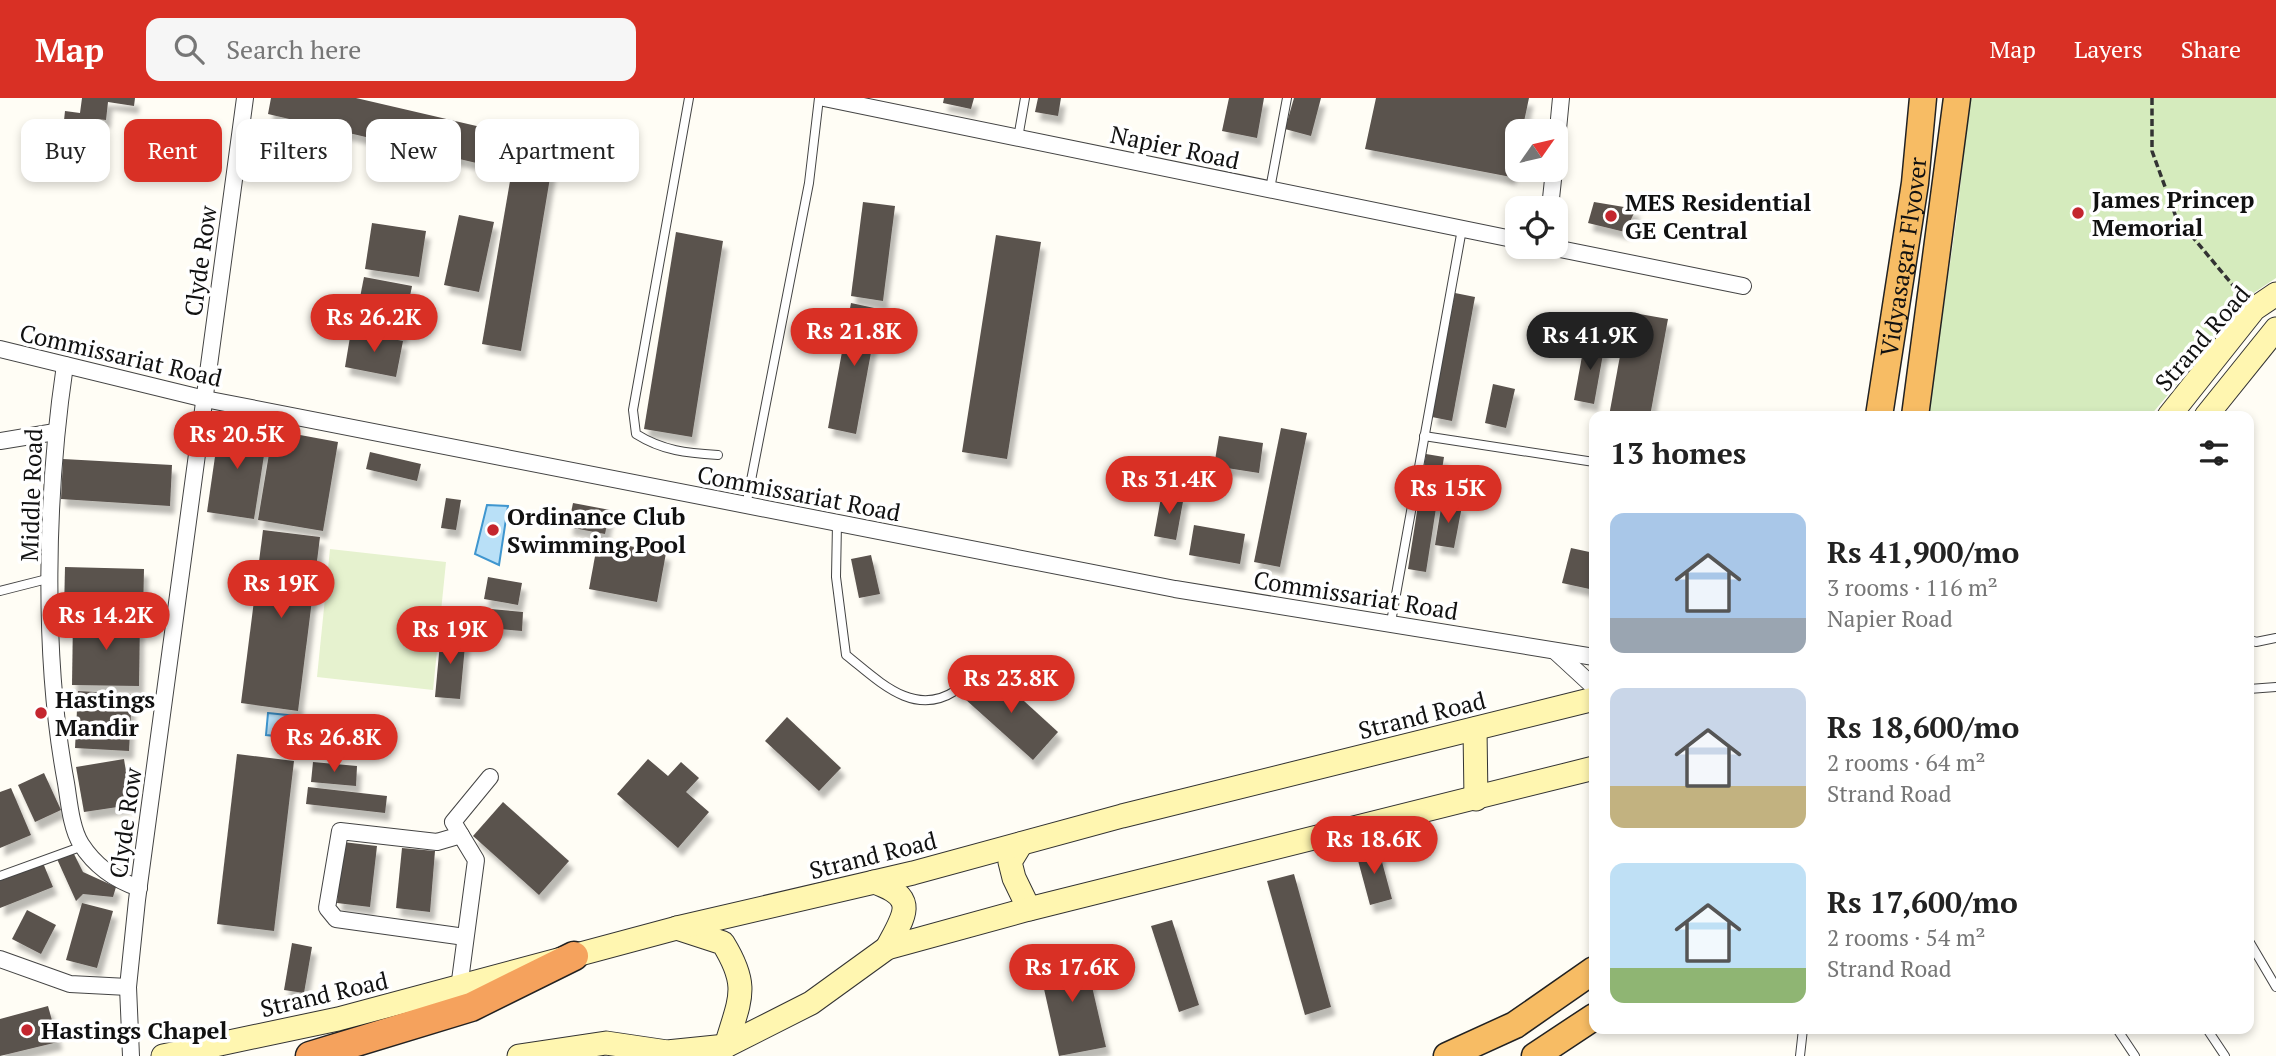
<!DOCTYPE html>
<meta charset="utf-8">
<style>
:root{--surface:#fff;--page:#f6f6f6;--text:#222;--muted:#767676;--accent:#d93025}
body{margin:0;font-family:"PT Serif",serif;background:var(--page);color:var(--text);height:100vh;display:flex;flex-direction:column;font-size:26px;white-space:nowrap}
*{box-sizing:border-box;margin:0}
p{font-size:23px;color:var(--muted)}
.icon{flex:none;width:38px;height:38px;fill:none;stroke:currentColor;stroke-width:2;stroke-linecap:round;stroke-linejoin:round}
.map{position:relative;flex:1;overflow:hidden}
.drawer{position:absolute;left:1589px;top:313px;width:665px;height:623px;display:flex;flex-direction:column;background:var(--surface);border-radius:14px;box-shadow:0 4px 10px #0003}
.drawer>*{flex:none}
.hud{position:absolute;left:21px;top:21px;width:665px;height:63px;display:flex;gap:14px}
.needle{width:46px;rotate:56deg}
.tools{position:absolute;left:1505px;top:21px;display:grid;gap:14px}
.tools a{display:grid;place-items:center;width:63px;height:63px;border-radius:14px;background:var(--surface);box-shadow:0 4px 10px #0003;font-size:35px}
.price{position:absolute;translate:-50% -60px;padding:0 16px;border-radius:24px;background:var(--accent);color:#fff;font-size:23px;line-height:46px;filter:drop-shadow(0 2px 4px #0008)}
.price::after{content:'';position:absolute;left:50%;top:42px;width:21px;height:16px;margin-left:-10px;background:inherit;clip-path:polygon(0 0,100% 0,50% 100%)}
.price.current{background:#222;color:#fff}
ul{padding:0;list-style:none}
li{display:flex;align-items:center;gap:21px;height:175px;padding:0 21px}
li span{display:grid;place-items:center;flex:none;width:196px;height:140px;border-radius:14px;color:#555}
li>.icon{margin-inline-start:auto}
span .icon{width:84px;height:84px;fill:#fffc;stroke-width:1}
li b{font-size:30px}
h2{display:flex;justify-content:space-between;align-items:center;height:84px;padding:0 21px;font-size:30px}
.chip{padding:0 24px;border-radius:14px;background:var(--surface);box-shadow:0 4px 10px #0003;font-size:24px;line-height:63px}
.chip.current{background:var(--accent);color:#fff}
header{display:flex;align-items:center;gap:42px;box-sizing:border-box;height:98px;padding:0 35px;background:var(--accent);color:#fff}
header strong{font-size:33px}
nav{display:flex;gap:38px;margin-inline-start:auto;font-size:24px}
.search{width:490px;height:63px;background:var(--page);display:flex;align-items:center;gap:18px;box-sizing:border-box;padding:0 24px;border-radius:14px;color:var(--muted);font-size:26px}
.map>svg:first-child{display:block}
.green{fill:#d5ebbd}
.pitch{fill:#e6f2cf}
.water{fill:#b9e0f7;stroke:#3f96cf;stroke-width:2}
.building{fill:#5a524d;filter:url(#shadow)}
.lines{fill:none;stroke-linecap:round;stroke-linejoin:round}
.service-casing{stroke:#444;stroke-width:10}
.minor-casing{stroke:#444;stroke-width:18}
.secondary-casing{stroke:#333;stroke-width:25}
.trunk-casing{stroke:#222;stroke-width:29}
.motorway-casing{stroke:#222;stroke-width:31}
.path{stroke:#333;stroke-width:3.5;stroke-dasharray:7 3.5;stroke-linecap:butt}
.service{stroke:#fff;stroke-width:8}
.minor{stroke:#fff;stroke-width:16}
.secondary{stroke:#fff6b0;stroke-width:23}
.trunk{stroke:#f7bc64;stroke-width:26}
.motorway{stroke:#f5a25d;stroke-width:28}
.poi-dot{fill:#c4262e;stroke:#fff;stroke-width:2.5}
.labels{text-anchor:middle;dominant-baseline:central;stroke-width:7;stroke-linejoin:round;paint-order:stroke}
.street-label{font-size:24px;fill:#111;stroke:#fff}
.poi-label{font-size:24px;font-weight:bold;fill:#111;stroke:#fff;text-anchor:start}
</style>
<header>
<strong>Map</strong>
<div class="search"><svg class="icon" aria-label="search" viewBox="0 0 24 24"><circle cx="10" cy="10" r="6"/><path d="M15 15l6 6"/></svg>Search here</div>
<nav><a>Map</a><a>Layers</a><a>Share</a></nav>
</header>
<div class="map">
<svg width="2276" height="958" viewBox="0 0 2276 958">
<defs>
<filter id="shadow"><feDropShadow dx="4.5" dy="8" stdDeviation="2" flood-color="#0004"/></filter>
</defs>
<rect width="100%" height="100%" fill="#fffdf5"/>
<!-- green -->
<path class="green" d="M1970,0H2276V180L2255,194L2150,318H1928L1957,117Z"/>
<!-- pitch -->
<path class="pitch" d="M330,451L446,464L433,592L317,579Z"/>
<!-- water -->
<g class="water">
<path d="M487,407L508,408L499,467L475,456Z"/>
<path d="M268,615L345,623L343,645L266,637Z"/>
</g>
<!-- building -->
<g class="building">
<path d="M82,0H135L134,8L108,4L106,22L97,21L95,37L63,32L65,13L80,15Z"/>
<path d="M271,0H356L511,36L502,71L268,16Z"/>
<path d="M944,0H974L971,11L943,5Z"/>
<path d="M1038,0H1061L1058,18L1035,14Z"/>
<path d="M1229,0H1264L1257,40L1222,33Z"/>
<path d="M1294,0H1321L1311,38L1285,31Z"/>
<path d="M1376,0H1529L1522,33H1517V52L1511,79L1365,51Z"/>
<path d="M520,25L558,32L521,253L482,246Z"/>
<path d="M863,104L895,108L883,203L851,198Z"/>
<path d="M1594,104L1636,111L1625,134L1588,125Z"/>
<path d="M459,117L494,124L479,194L444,187Z"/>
<path d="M372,125L426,133L419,179L365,171Z"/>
<path d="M676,134L723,143L692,339L644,331Z"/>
<path d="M996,137L1041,144L1007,361L962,354Z"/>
<path d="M364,179L412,188L402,239L354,230Z"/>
<path d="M1455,195L1475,199L1452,323L1432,319Z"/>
<path d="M851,205L879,211L856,336L828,330Z"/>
<path d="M1628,214L1668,221L1650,318H1609Z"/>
<path d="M351,233L403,243L396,279L345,269Z"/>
<path d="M1585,242L1605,245L1594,306L1574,302Z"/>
<path d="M1493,286L1515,291L1506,330L1485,325Z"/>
<path d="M220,324L268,332L254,421L207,414Z"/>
<path d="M1281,330L1307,335L1280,469L1254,464Z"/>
<path d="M273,332L338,344L323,433L258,422Z"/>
<path d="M1219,338L1263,345L1259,375L1214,368Z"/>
<path d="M370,354L421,366L417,383L366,371Z"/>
<path d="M1426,356L1444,359L1426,474L1408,471Z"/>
<path d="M63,361L172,367L170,408L61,401Z"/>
<path d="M1162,394L1184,398L1176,442L1154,438Z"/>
<path d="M446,400L461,402L456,432L441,430Z"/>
<path d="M1442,404L1462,408L1454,450L1435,447Z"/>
<path d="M573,405L610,412L605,436L568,429Z"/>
<path d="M1194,427L1245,436L1240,466L1189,457Z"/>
<path d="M263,432L320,439L298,613L241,605Z"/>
<path d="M598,442L666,455L657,504L589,491Z"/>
<path d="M1571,450L1594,455V492L1562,485Z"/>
<path d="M871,457L880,496L859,500L851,461Z"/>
<path d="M65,469L144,471L143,516L64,514Z"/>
<path d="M488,479L522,485L518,507L484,501Z"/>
<path d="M480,510L523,514L522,533L478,529Z"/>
<path d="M73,521L140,522L139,588L72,587Z"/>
<path d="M441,534L466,537L460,601L435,599Z"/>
<path d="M990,572L1058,634L1033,662L965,601Z"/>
<path d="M78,593L132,596L129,653L75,650Z"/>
<path d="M787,619L841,670L819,693L765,643Z"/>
<path d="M237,656L294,663L274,833L217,826Z"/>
<path d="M124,661L131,707L84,714L76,669Z"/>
<path d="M648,661L668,678L681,664L699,680L686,694L709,714L678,750L617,696Z"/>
<path d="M313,664L357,668L356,688L311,684Z"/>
<path d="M44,675L61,712L35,724L18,687Z"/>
<path d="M308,689L387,698L385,715L306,706Z"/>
<path d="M11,690L31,737L0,750V694Z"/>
<path d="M503,704L569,763L539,797L473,738Z"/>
<path d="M343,744L377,748L370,809L337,805Z"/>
<path d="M1378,749L1392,801L1370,807L1356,755Z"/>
<path d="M402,750L435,753L430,814L396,810Z"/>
<path d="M73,754L83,774L116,789L113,799L83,796L76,803L57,761Z"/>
<path d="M43,765L53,789L0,810V782Z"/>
<path d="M1294,776L1331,909L1305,917L1267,783Z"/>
<path d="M82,805L113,813L97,870L66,862Z"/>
<path d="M27,812L56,827L41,856L12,841Z"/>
<path d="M1172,822L1199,907L1179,914L1151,828Z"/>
<path d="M292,845L312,849L304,895L284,892Z"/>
<path d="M1084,854L1106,949L1059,958L1038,864Z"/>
<path d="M48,908L58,944L0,958V921Z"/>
</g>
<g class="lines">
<defs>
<g id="service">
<path d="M689,0L633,312L636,336C663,353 687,355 718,357"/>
<path d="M1018,40L1025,0"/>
<path d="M1270,91L1287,0"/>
<path d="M1424,338L1594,364"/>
<path d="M746,408L809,85L819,0"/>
<path d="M837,425L836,479L846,557C878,582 913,620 955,593C964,587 971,576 978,569"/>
<path d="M0,493L51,480"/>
<path d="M1391,524L1462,131"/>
<path d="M2249,541L2256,544L2276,540"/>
<path d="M2249,591L2276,589"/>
<path d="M0,778L83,748"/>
<path d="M2249,843L2276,889"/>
<path d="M2117,931L2135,958"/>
<path d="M2207,931L2225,958"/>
<path d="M1800,958L1803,931"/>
</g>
<g id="minor">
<path d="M824,0L1517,142"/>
<path d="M1556,52L1561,0"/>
<path d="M1550,110L1554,72"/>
<path d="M1550,149L1743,188"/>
<path d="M0,251L205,301L1175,491L1594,559"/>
<path d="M65,267C46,395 42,557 66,685C69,703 71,730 81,746C95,768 115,782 139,790"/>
<path d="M0,343L55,334"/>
<path d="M1556,554L1594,589"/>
<path d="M461,737L437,744L340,733L327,810L336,821L465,839"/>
<path d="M0,861L70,886L128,889"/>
<path d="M459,890L476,762L453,724L490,679"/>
<path d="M131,958L128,889L137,802L245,0"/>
</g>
<g id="secondary">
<path d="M2169,318L2254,211L2276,196"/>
<path d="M2206,318L2276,231"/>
<path d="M1475,631L1476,701"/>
<path d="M1021,746L1010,764L1014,780L1029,811"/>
<path d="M874,784C919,800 905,816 887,850"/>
<path d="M677,830L723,845C750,889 740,900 726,948"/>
<path d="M163,958L338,921L677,830L913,775L1122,718L1594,601"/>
<path d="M519,958L606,945L667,954L726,948L811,905L887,850L1029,811L1594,670"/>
</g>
<g id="trunk">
<path id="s1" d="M1879,318L1915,85L1923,0"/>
<path d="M1915,318L1957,0"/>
<path d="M1447,958L1515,927L1594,872"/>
<path d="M1535,958L1594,919"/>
</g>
<path id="motorway" d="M310,958L471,909L574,858"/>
</defs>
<!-- service casing -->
<use href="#service" class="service-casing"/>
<!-- minor casing -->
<use href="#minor" class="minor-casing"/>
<!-- secondary casing -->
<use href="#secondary" class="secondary-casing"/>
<!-- trunk casing -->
<use href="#trunk" class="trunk-casing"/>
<!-- motorway casing -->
<use href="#motorway" class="motorway-casing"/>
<!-- path -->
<path class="path" d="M2152,0V53L2176,119L2241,197"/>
<!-- service -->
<use href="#service" class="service"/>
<!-- minor -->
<use href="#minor" class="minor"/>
<!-- secondary -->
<use href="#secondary" class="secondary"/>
<!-- trunk -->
<use href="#trunk" class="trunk"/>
<!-- motorway -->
<use href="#motorway" class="motorway"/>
</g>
<!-- markers -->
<g class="poi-dot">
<circle cx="2078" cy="115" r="7"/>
<circle cx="1611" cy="118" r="7"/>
<circle cx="493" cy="432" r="7"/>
<circle cx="41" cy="615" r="7"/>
<circle cx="27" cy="932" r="7"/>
</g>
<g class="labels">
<!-- street labels -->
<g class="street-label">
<text transform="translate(1175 49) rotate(12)">Napier Road</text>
<text stroke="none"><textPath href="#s1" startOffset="161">Vidyasagar Flyover</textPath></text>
<text transform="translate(200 163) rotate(-82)">Clyde Row</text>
<text transform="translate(2202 240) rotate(-49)">Strand Road</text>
<text transform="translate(121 257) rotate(13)">Commissariat Road</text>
<text transform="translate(799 395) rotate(11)">Commissariat Road</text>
<text transform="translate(31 397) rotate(-88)">Middle Road</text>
<text transform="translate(1356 497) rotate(9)">Commissariat Road</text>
<text transform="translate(1422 617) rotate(-14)">Strand Road</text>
<text transform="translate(125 725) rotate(-82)">Clyde Row</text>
<text transform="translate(873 757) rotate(-14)">Strand Road</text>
<text transform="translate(324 896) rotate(-13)">Strand Road</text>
</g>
<!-- poi labels -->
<g class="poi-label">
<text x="2092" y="101">James Princep<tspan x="2092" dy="28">Memorial</tspan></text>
<text x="1625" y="104">MES Residential<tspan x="1625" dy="28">GE Central</tspan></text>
<text x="507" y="418">Ordinance Club<tspan x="507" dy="28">Swimming Pool</tspan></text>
<text x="55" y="601">Hastings<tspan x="55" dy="28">Mandir</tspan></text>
<text x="41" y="932">Hastings Chapel</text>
</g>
</g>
</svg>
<div class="tools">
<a><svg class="needle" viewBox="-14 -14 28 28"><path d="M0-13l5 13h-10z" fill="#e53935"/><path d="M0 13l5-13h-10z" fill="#767676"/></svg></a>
<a><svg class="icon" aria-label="locate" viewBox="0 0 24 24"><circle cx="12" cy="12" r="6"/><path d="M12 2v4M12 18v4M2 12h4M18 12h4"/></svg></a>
</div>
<b class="price" style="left:374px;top:256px">Rs 26.2K</b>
<b class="price" style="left:854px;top:270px">Rs 21.8K</b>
<b class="price current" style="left:1590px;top:274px">Rs 41.9K</b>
<b class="price" style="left:237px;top:373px">Rs 20.5K</b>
<b class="price" style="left:1169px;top:418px">Rs 31.4K</b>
<b class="price" style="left:1448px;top:427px">Rs 15K</b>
<b class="price" style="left:281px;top:522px">Rs 19K</b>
<b class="price" style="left:106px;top:554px">Rs 14.2K</b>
<b class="price" style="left:450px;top:568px">Rs 19K</b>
<b class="price" style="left:1011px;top:617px">Rs 23.8K</b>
<b class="price" style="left:334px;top:676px">Rs 26.8K</b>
<b class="price" style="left:1374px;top:778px">Rs 18.6K</b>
<b class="price" style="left:1072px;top:906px">Rs 17.6K</b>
<div class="hud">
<a class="chip">Buy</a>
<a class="chip current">Rent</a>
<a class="chip">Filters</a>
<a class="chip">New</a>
<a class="chip">Apartment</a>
</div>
<section class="drawer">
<h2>13 homes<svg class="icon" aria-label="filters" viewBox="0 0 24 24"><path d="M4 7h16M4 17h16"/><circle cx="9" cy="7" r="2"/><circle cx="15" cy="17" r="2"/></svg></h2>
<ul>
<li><span style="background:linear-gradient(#a9c7e8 75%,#9aa5b1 0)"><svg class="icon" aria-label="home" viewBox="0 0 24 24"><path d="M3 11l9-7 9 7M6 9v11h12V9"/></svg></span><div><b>Rs 41,900/mo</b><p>3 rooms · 116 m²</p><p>Napier Road</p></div></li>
<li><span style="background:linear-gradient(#c9d6e8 70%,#c2b280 0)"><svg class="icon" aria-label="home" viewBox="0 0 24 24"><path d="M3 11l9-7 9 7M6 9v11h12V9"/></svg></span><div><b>Rs 18,600/mo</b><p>2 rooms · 64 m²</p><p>Strand Road</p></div></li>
<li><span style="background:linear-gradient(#bfe0f5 75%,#8fb573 0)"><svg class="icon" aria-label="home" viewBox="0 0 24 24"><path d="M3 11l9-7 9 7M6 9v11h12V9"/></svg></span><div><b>Rs 17,600/mo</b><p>2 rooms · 54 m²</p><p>Strand Road</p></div></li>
</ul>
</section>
</div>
